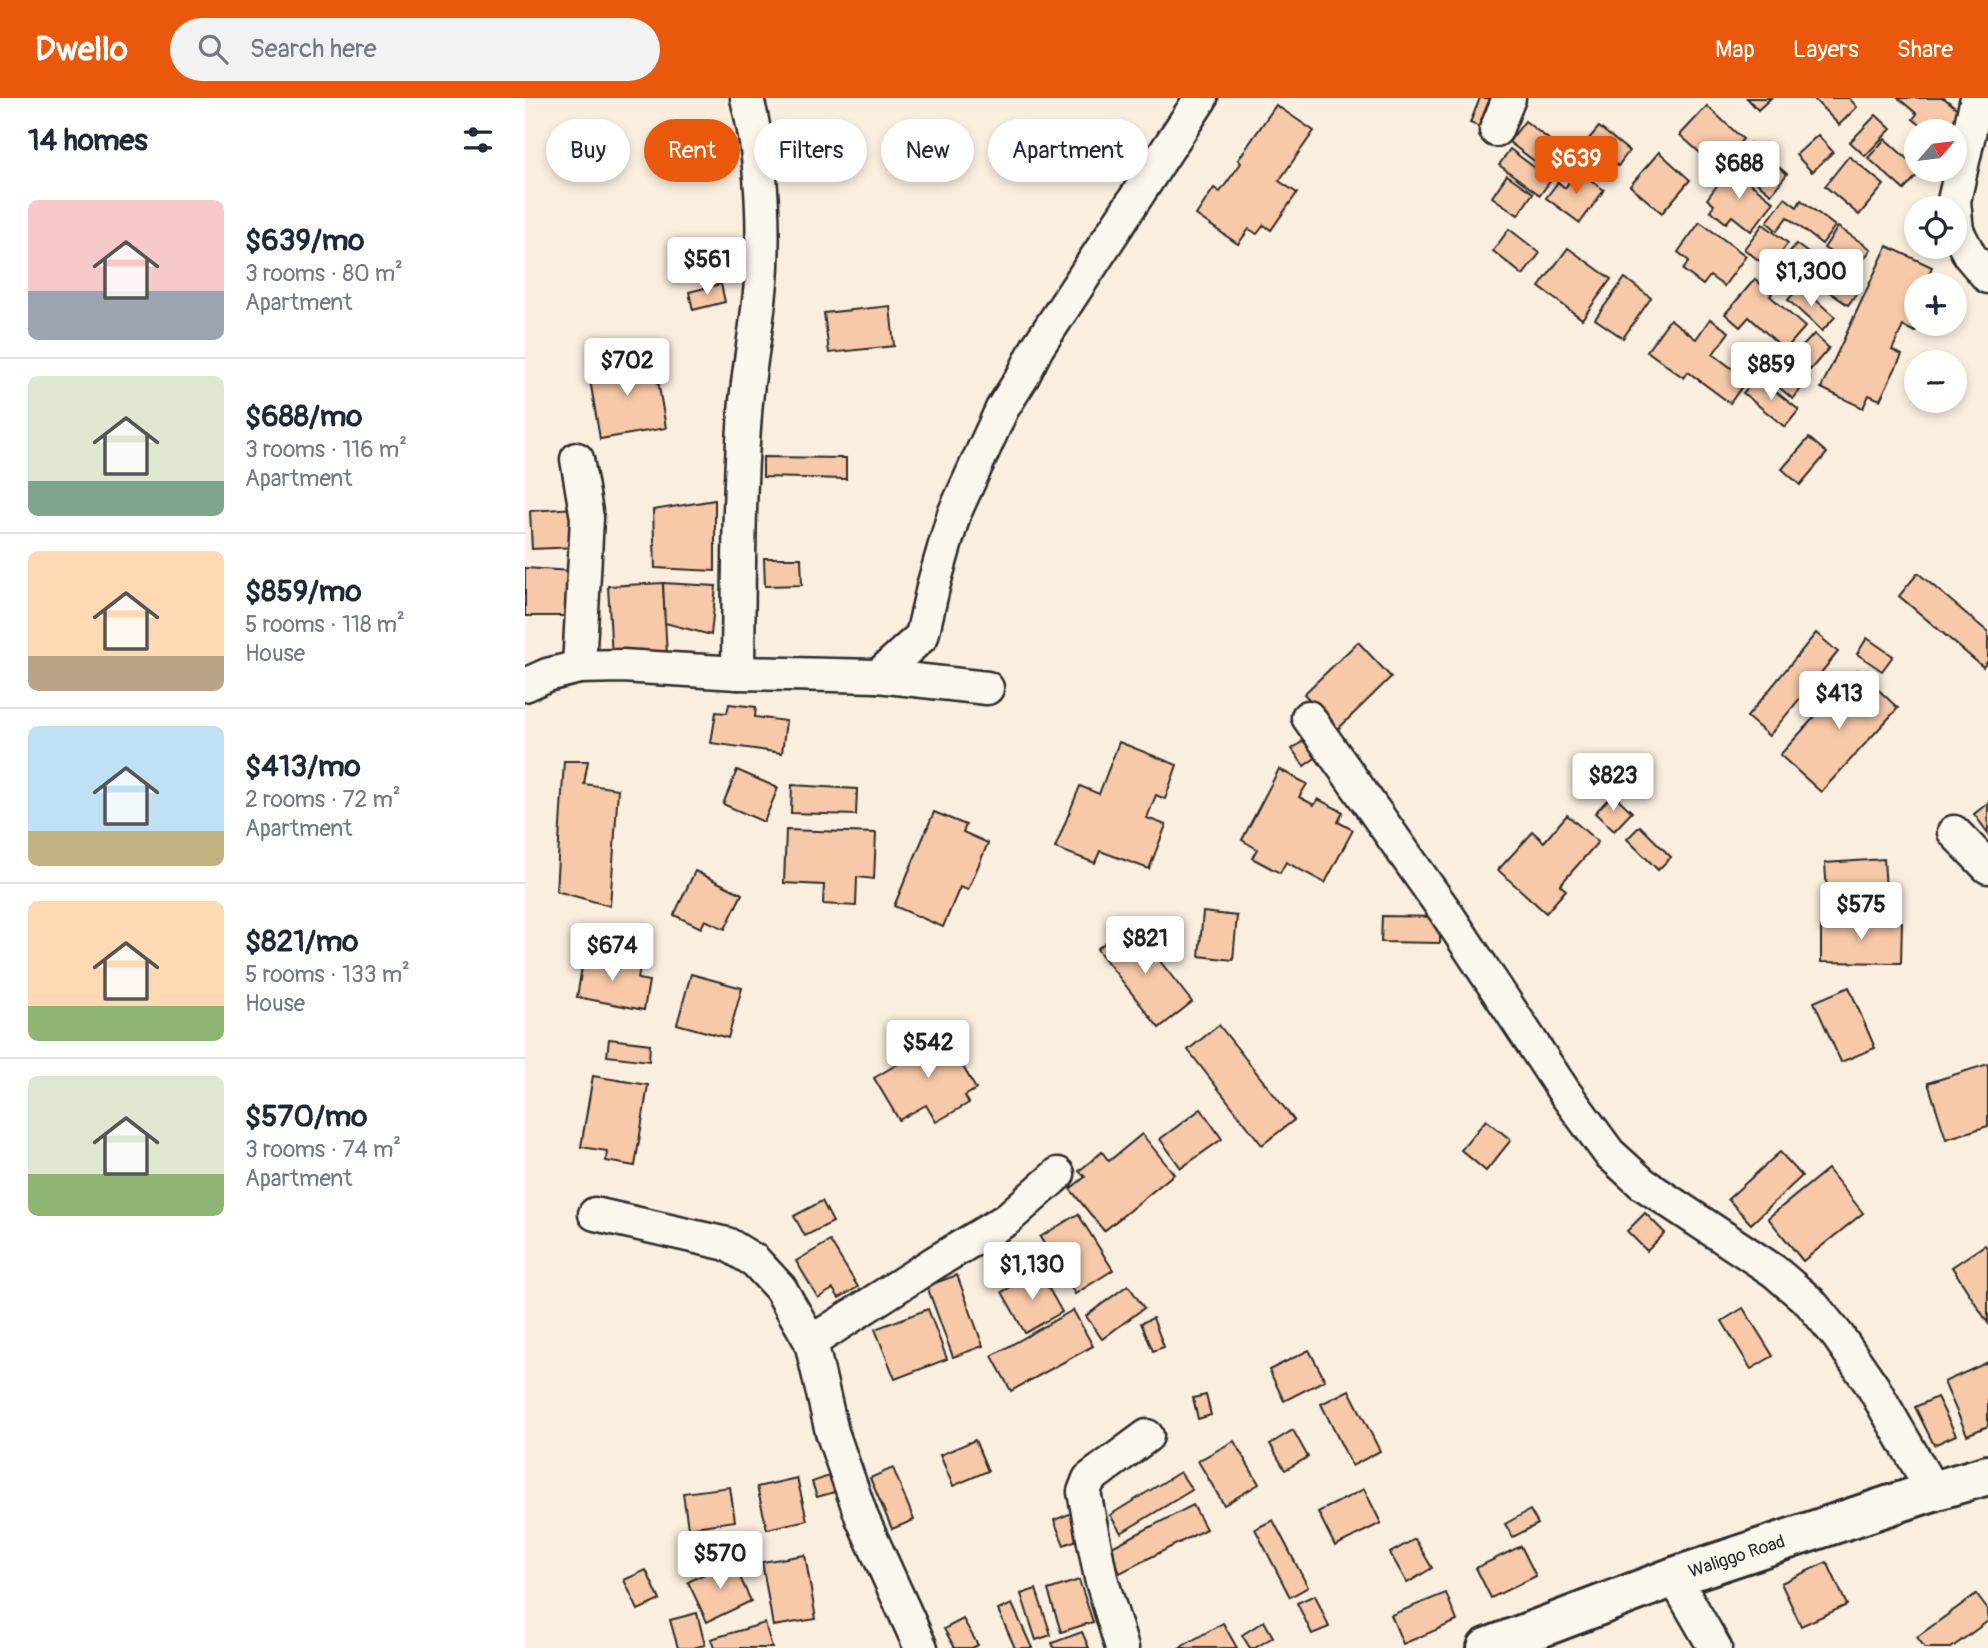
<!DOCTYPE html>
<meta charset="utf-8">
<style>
:root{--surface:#fff;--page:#f2f2f3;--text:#1f2937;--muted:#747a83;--line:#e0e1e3;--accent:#ea580c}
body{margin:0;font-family:Pangolin,sans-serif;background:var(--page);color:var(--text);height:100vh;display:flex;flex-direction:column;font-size:26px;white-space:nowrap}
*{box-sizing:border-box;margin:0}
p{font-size:23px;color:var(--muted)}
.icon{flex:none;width:38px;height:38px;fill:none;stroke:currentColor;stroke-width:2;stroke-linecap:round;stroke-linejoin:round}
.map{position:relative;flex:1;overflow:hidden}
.side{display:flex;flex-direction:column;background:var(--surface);width:525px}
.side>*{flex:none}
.top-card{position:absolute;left:21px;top:21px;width:665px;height:63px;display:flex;gap:14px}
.needle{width:46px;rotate:62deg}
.buttons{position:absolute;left:1379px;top:21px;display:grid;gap:14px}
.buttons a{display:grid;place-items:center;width:63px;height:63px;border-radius:50%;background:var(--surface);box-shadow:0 4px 10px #0003;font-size:35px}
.price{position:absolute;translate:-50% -60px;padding:0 16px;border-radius:7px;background:#fff;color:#222;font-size:23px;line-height:46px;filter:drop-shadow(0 2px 4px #0008)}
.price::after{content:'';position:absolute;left:50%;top:42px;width:21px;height:16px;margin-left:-10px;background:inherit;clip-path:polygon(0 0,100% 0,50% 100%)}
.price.on{background:var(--accent);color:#fff}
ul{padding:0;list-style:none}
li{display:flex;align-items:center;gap:21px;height:175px;padding:0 28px}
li+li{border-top:2px solid var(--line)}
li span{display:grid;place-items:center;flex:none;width:196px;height:140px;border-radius:10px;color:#555}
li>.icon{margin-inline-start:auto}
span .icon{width:84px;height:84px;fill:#fffc;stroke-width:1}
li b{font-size:30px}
h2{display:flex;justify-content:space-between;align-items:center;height:84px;padding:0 28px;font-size:30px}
.pill{padding:0 24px;border-radius:32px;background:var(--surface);box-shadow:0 4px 10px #0003;font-size:24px;line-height:63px}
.pill.on{background:var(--accent);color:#fff}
header{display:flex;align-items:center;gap:42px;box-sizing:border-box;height:98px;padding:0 35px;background:var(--accent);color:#fff}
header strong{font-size:33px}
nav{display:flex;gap:38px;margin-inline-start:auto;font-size:24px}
.search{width:490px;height:63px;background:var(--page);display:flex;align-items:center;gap:18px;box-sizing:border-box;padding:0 24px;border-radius:38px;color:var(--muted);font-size:26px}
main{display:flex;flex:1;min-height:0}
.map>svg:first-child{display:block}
.building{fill:#f8c9a8;stroke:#2b2b2b;stroke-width:2}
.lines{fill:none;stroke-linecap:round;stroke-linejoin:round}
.minor-casing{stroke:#2b2b2b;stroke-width:37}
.tertiary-casing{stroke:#2b2b2b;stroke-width:44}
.minor{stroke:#fbf7ec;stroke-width:32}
.tertiary{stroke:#fbf7ec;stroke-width:38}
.labels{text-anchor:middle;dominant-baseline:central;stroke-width:7;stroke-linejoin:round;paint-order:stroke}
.street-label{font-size:18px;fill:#2b2b2b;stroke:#fbf7ec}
</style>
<header>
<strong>Dwello</strong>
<div class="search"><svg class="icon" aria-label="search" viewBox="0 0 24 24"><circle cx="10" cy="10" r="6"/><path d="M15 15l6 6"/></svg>Search here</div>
<nav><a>Map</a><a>Layers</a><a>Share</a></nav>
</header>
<main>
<section class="side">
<h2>14 homes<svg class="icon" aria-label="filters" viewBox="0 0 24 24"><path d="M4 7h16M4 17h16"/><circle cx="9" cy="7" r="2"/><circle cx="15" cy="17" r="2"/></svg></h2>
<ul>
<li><span style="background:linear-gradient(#f6c9c9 65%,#9aa5b1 0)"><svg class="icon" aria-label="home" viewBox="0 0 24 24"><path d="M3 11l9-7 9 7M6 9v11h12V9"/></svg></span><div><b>$639/mo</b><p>3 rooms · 80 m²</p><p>Apartment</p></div></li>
<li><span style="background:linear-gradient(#dfe7d0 75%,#7fa58c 0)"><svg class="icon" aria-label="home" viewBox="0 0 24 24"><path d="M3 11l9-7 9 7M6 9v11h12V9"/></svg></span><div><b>$688/mo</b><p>3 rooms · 116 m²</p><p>Apartment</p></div></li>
<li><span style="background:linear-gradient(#ffd9b3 75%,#b9a48a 0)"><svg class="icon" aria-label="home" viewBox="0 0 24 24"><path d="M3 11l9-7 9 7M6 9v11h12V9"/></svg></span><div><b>$859/mo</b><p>5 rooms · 118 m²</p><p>House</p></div></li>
<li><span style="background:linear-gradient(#bfe0f5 75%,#c2b280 0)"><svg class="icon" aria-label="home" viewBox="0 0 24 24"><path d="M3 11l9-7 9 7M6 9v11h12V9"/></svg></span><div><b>$413/mo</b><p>2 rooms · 72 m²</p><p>Apartment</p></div></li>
<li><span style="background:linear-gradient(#ffd9b3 75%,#8fb573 0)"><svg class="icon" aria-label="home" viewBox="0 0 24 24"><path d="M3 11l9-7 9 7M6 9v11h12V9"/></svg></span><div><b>$821/mo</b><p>5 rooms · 133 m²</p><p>House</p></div></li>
<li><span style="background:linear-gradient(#dfe7d0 70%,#8fb573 0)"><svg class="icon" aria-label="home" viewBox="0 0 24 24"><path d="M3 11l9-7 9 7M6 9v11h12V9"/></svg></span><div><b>$570/mo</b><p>3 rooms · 74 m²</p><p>Apartment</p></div></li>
</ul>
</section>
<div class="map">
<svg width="1463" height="1550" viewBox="0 0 1463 1550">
<rect width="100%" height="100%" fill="#faeede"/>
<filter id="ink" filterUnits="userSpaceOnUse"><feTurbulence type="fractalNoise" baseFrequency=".0143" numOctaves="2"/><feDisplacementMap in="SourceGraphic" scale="14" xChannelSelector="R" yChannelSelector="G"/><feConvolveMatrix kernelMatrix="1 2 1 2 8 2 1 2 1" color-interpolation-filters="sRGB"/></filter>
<g filter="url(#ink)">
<!-- building -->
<g class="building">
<path d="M955,0H979L965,33L945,25Z"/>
<path d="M1222,0H1246L1233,12Z"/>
<path d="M1288,0H1324L1332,9L1314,27Z"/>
<path d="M1373,0H1419L1441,18L1429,33H1403L1388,21L1392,16Z"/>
<path d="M751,7L789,33L754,83L772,95L746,132L739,127L732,136L724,131L713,146L671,117L689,90L695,94L716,65L713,62Z"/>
<path d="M1182,8L1218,41L1192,70L1155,37Z"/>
<path d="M1351,17L1366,31L1340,58L1325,44Z"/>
<path d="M1000,23L1040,54L1024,74L984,44Z"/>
<path d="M1074,29L1104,53L1093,68L1062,43Z"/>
<path d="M1293,37L1308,54L1287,74L1271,57Z"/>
<path d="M1360,41L1391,69V72L1396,73L1379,92L1343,60Z"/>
<path d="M1225,45L1262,76L1246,96L1209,66Z"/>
<path d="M985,51L1026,82L1015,97L974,67Z"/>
<path d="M1134,54L1165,82L1137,115L1105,88Z"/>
<path d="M1324,58L1359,87L1334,117L1300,88Z"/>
<path d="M1205,70L1249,104L1226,133L1207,118L1201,125L1185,112L1189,107L1182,101Z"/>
<path d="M1052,72L1079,92L1055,125L1021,100L1033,84L1040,90Z"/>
<path d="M982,77L1008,95L993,117L967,99Z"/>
<path d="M1260,100L1272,109L1276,102L1310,128L1297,146L1262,119L1252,133L1242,124Z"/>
<path d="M1175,124L1221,158L1199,188L1185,178L1178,187L1158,172L1164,163L1153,154Z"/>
<path d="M1238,126L1263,145L1244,170L1219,151Z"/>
<path d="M1313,129L1346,151L1332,171L1299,150Z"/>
<path d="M984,131L1015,155L998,177L968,153Z"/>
<path d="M1271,146L1291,161L1270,188L1250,172Z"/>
<path d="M1362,148L1407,169L1400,184L1406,187H1391V226H1393L1390,234L1378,228L1367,252L1377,257L1355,302L1344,297L1338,310L1296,290Z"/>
<path d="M1043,150L1086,181L1057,221L1014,189Z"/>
<path d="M1296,161L1336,189L1323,207L1283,179Z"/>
<path d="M1100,180L1126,200L1098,240L1070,221Z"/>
<path d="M1230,181L1247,196L1245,198L1280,229L1260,252L1224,219L1215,229L1200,216Z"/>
<path d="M196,186L200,204L168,212L164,194Z"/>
<path d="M1275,188L1310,219L1297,233L1263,202Z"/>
<path d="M365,208L369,248L304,255L299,215Z"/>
<path d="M1145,221L1171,241L1185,221L1204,234L1188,256L1222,282L1205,305L1163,274L1159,280L1122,253Z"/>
<path d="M1289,236L1304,250L1285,272L1269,258Z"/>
<path d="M1248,249L1285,279L1268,301L1231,270Z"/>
<path d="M129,259L141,330L75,341L63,270Z"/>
<path d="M1232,279L1274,312L1260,329L1218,295Z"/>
<path d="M1284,340L1302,355L1275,387L1257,371Z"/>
<path d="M238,359L321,360V381L238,379Z"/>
<path d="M190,402V473L130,470L128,412Z"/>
<path d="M50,410L52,449L7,451L5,413Z"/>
<path d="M239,460H276L277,487L240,488Z"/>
<path d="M0,470L46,473L41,518H0Z"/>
<path d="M1393,475L1463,534V563L1458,569L1374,498Z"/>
<path d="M138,485L142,557L87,560L83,488Z"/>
<path d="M138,485L191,488L186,537L140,525Z"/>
<path d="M1291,535L1313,554L1244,638L1222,619Z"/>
<path d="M1342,540L1368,558L1357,573L1332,556Z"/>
<path d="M833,544L866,579L813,631L779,596Z"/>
<path d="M1332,572L1373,610L1296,694L1255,657Z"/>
<path d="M204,606L231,609L230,619L261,623L257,655L186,645L191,614L202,615Z"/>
<path d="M781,641L793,658L779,668L767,651Z"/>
<path d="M594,644L652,667L640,701L631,697L622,720L641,727L624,771L575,753L570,765L530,750L555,688L574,696Z"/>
<path d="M39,663H63L59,686L93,691L85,808L31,793Z"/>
<path d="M754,671L782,686L774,699L789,707L793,701L818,714L813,724L828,732L800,785L761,764L755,775L727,760L732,751L717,742Z"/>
<path d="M212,672L253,690L239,724L198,706Z"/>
<path d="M267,687L332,691L331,717L266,715Z"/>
<path d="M1088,696L1107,714L1089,733L1070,715Z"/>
<path d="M1463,705V735L1449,716Z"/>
<path d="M409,714L441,727L438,734L463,745L443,792L435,789L418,829L369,808Z"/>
<path d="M1042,717L1073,744L1035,787L1041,792L1021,815L973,772L1008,734L1019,744Z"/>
<path d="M1115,728L1146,759L1133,772L1102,741Z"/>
<path d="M261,732L351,735L349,781L332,779L331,808L298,806L299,787L259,785Z"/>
<path d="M1359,761L1361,792L1302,796L1300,765Z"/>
<path d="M170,773L217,796L200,831L180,822L176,830L149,817Z"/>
<path d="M678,814L712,818L708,862L674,858Z"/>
<path d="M857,818L915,819V845L856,844Z"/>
<path d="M1296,823L1377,824L1376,865L1296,864Z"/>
<path d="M605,825L667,904L634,930L572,851Z"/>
<path d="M59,857L115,868L113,881L124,883L119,912L52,899Z"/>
<path d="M166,876L217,890L203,940L152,926Z"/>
<path d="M1324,889L1350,950L1316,964L1289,904Z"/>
<path d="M694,927L769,1022L737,1047L663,952Z"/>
<path d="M416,931L451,991L440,998L444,1005L411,1024L401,1007L374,1022L349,980L393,954L389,947Z"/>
<path d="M84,941L125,946L124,963L82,958Z"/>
<path d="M1463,966V1028L1421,1041L1403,985Z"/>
<path d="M68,978L123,987L110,1068L81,1063L82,1053L56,1049Z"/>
<path d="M676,1011L697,1041L656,1070L635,1041Z"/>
<path d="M961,1022L986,1042L961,1073L936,1052Z"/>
<path d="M617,1036L649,1076L579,1133L545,1091L560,1079L554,1073L577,1054L584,1063Z"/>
<path d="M1255,1054L1277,1078L1226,1126L1203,1101Z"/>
<path d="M1303,1071L1338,1115L1278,1163L1243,1120Z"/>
<path d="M297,1103L308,1124L280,1138L269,1118Z"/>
<path d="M1120,1115L1140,1135L1122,1153L1102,1133Z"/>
<path d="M553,1116L588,1172L550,1196L515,1139Z"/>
<path d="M305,1143L333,1189L314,1200L308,1191L293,1200L271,1163Z"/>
<path d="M1460,1147L1463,1152V1225L1427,1169Z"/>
<path d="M514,1173L537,1214L500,1235L477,1194Z"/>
<path d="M432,1177L458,1248L428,1259L402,1188Z"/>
<path d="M603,1187L619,1210L577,1241L561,1218Z"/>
<path d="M1218,1210L1248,1258L1226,1271L1197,1223Z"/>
<path d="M403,1211L422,1261L370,1281L350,1231Z"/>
<path d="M548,1212L568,1248L486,1293L467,1258Z"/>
<path d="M628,1220L639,1249L628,1253L616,1225Z"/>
<path d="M784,1252L800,1282L759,1303L744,1272Z"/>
<path d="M1463,1264V1328L1442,1337L1419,1284Z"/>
<path d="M824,1292L855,1353L827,1368L796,1306Z"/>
<path d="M681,1297L686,1317L673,1321L668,1300Z"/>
<path d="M1412,1299L1431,1337L1409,1347L1390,1309Z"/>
<path d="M768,1332L783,1359L760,1372L745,1346Z"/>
<path d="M450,1342L463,1373L428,1388L415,1357Z"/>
<path d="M709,1343L734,1386L699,1407L673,1363Z"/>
<path d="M368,1370L389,1422L367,1431L345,1380Z"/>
<path d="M655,1374L667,1392L596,1435L585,1417Z"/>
<path d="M307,1377L313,1393L292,1399L287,1384Z"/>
<path d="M272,1380L282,1422L242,1431L232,1389Z"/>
<path d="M205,1389L210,1423L163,1430L158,1395Z"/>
<path d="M839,1391L856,1425L810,1448L793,1414Z"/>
<path d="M668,1407L681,1431L595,1475L583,1451Z"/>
<path d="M1005,1412L1013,1426L988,1439L980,1426Z"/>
<path d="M547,1415L557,1440L539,1447L529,1422Z"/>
<path d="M748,1422L783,1489L765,1499L730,1431Z"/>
<path d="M890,1441L907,1470L882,1485L865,1455Z"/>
<path d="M996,1448L1011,1478L966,1500L951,1470Z"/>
<path d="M280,1457L291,1521L248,1528L237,1464Z"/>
<path d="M207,1462L226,1503L182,1524L163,1484Z"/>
<path d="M1302,1464L1322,1507L1276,1528L1256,1485Z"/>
<path d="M121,1472L135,1502L113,1512L99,1482Z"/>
<path d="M554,1482L568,1524L536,1534L523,1492Z"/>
<path d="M511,1491L526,1537L511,1542L496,1496Z"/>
<path d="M921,1495L932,1523L878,1546L866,1517Z"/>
<path d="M1451,1496L1463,1512V1523L1426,1550H1400L1392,1539Z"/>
<path d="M790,1497L804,1529L787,1536L772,1505Z"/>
<path d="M487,1506L507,1550H490L473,1512Z"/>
<path d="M172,1515L180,1547L167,1550H153L145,1522Z"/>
<path d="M438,1521L453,1547L447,1550H430L419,1531Z"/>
<path d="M739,1523L748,1539L730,1550H725L717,1537Z"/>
<path d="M240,1525L247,1550H189L186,1541Z"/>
<path d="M698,1525L712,1550H654Z"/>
<path d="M557,1534L564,1550H529L527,1545Z"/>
</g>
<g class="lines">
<defs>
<g id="minor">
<path d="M1452,0L1429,103L1432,133L1445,158L1463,179"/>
<path d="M971,32L984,0"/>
<path d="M52,361L62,420L54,569"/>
<path d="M213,575C214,489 213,402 220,316C223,267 235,218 237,168C239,112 236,55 222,0"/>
<path d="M353,578L397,538L409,485L429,416L477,311L498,278L512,250L676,0"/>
<path d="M0,587L22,577L54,569L97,568L213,575L353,578L462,590"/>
<path d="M783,619L920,813L1040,995L1084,1055L1118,1086L1249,1173L1285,1204L1313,1238L1348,1289L1408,1393"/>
<path d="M1429,734L1463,769"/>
<path d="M70,1116L202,1146L230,1163L255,1190L286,1244L307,1334L337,1420L396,1550"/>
<path d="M286,1244L409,1165L481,1122L533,1076"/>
<path d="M1149,1479L1190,1550"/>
<path d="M597,1550L576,1480L559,1394L564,1381L622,1338"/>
</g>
<g id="tertiary">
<path id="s1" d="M962,1550L1149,1479L1408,1393L1463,1377"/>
</g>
</defs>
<!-- minor casing -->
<use href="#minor" class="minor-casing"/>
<!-- tertiary casing -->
<use href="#tertiary" class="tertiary-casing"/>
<!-- minor -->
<use href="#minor" class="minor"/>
<!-- tertiary -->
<use href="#tertiary" class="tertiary"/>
</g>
</g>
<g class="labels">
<!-- street labels -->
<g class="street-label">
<text stroke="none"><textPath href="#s1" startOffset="266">Waliggo Road</textPath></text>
</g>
</g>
</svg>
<div class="buttons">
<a><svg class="needle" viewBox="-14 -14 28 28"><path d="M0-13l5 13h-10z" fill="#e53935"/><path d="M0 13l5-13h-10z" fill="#747a83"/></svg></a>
<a><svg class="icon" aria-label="locate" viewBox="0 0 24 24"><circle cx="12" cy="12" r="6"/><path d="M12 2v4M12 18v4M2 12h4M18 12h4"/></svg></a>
<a>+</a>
<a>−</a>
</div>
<b class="price on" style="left:1051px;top:98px">$639</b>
<b class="price" style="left:1214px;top:103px">$688</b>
<b class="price" style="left:182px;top:199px">$561</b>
<b class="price" style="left:1286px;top:211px">$1,300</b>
<b class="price" style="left:102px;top:300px">$702</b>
<b class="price" style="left:1246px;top:304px">$859</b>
<b class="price" style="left:1314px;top:633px">$413</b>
<b class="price" style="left:1088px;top:715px">$823</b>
<b class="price" style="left:1336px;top:844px">$575</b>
<b class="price" style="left:620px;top:878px">$821</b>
<b class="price" style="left:87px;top:885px">$674</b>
<b class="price" style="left:403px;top:982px">$542</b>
<b class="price" style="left:507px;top:1204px">$1,130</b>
<b class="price" style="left:195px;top:1493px">$570</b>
<div class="top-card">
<a class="pill">Buy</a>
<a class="pill on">Rent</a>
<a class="pill">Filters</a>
<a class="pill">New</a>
<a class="pill">Apartment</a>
</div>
</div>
</main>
